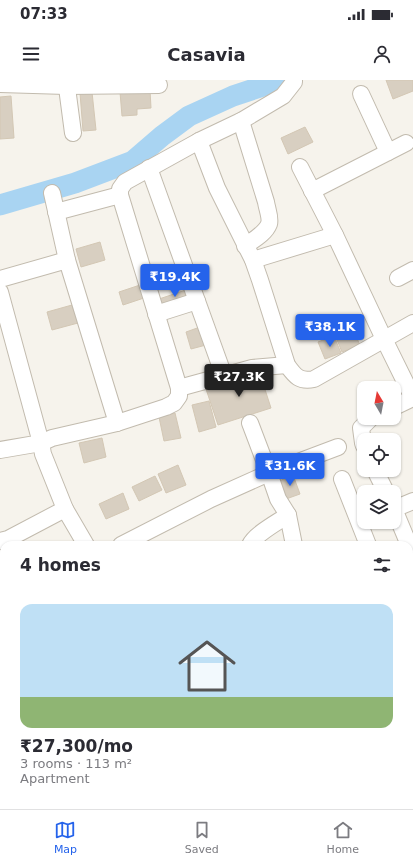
<!DOCTYPE html>
<meta charset="utf-8">
<style>
:root{--surface:#fff;--page:#f7f7f7;--text:#2b2b33;--muted:#7c7c81;--line:#e1e1e2;--accent:#2563eb}
body{margin:0;font-family:"DejaVu Sans",sans-serif;background:var(--page);color:var(--text);height:100vh;display:flex;flex-direction:column;font-size:15px;white-space:nowrap}
*{box-sizing:border-box;margin:0}
p{font-size:13px;color:var(--muted)}
.icon{flex:none;width:22px;height:22px;fill:none;stroke:currentColor;stroke-width:2;stroke-linecap:round;stroke-linejoin:round}
.map{position:relative;flex:1;overflow:hidden}
.side{position:absolute;left:0px;top:461px;width:413px;height:268px;display:flex;flex-direction:column;background:var(--surface);border-radius:12px 12px 0 0;box-shadow:0 1px 3px #0004}
.side>*{flex:none}
.needle{width:26px;rotate:350deg}
.tools{position:absolute;left:357px;top:301px;display:grid;gap:8px}
.tools a{display:grid;place-items:center;width:44px;height:44px;border-radius:8px;background:var(--surface);box-shadow:0 1px 3px #0004;font-size:20px}
.price{position:absolute;translate:-50% -34px;padding:0 9px;border-radius:4px;background:var(--accent);color:#fff;font-size:13px;line-height:26px;filter:drop-shadow(0 1px 2px #0008)}
.price::after{content:'';position:absolute;left:50%;top:24px;width:12px;height:9px;margin-left:-6px;background:inherit;clip-path:polygon(0 0,100% 0,50% 100%)}
.price.selected{background:#222;color:#fff}
ul{padding:0;list-style:none}
li{display:grid;align-content:center;gap:8px;height:212px;padding:0 20px}
li span{display:grid;place-items:center;height:124px;border-radius:12px;color:#555}
li>.icon{margin-inline-start:auto}
span .icon{width:72px;height:72px;fill:#fffc;stroke-width:1}
li b{font-size:17px}
h2{display:flex;justify-content:space-between;align-items:center;height:48px;padding:0 20px;font-size:17px}
.status{display:flex;justify-content:space-between;align-items:center;height:28px;padding:0 20px;background:var(--surface);direction:ltr}
.status svg{height:11px;fill:currentColor}
header{display:flex;justify-content:space-between;align-items:center;height:52px;padding:0 20px;background:var(--surface);font-size:18px;font-weight:700}
.tabs{display:flex;justify-content:space-around;align-items:center;height:56px;border-top:1px solid var(--line);background:var(--surface);font-size:11px;color:var(--muted)}
.tabs a{display:grid;justify-items:center;gap:2px}
.tabs .selected{color:var(--accent)}
.map>svg:first-child{display:block}
.lines{fill:none;stroke-linecap:round;stroke-linejoin:round}
.river{stroke:#a9d4f2;stroke-width:21}
.building{fill:#d8cfc1;stroke:#d3c7b4}
.minor-casing{stroke:#c2bbae;stroke-width:18}
.major-casing{stroke:#e6c16a;stroke-width:22}
.minor{stroke:#fff;stroke-width:16}
.major{stroke:#ffe39c;stroke-width:20}
</style>
<div class="status"><b>07:33</b><svg viewBox="0 0 49 12"><path d="M0 12V9h3v3zM5 12V6h3v6zM10 12V3h3v9zM15 12V0h3v12zM26 1h20v11H26zM47 4h2v5h-2z"/></svg></div>
<header><svg class="icon" aria-label="menu" viewBox="0 0 24 24"><path d="M4 6h16M4 12h16M4 18h16"/></svg>Casavia<svg class="icon" aria-label="person" viewBox="0 0 24 24"><circle cx="12" cy="8" r="4"/><path d="M4 21q1-7 8-7t8 7"/></svg></header>
<div class="map">
<svg width="413" height="729" viewBox="0 0 413 729">
<rect width="100%" height="100%" fill="#f6f3ec"/>
<g class="lines">
<!-- river -->
<path class="river" d="M0,125L75,103L133,81L162,56L189,36L233,16L266,5L286,0"/>
</g>
<!-- building -->
<g class="building">
<path d="M386,0H413V11L393,19Z"/>
<path d="M150,10L151,28L137,29V35L122,36L120,12Z"/>
<path d="M92,12L96,50L83,51L80,13Z"/>
<path d="M11,16L14,58L0,59V17Z"/>
<path d="M305,47L313,62L288,74L281,58Z"/>
<path d="M100,162L105,180L81,187L76,169Z"/>
<path d="M140,205L144,218L123,225L119,212Z"/>
<path d="M189,209L192,217L161,227L159,219Z"/>
<path d="M72,225L78,243L52,250L47,232Z"/>
<path d="M200,247L206,265L191,269L186,252Z"/>
<path d="M352,248L360,265L342,272L335,255Z"/>
<path d="M334,256L341,273L325,279L318,262Z"/>
<path d="M259,291L271,328L218,345L206,309Z"/>
<path d="M209,321L216,347L199,352L192,325Z"/>
<path d="M175,333L181,358L164,361L159,337Z"/>
<path d="M102,358L106,377L84,383L79,363Z"/>
<path d="M178,385L186,405L166,413L158,394Z"/>
<path d="M293,395L300,414L286,419L279,401Z"/>
<path d="M155,396L162,410L139,421L132,407Z"/>
<path d="M123,413L129,429L106,439L99,424Z"/>
</g>
<g class="lines">
<defs>
<g id="minor">
<path d="M66,0L73,53"/>
<path d="M0,4L66,6L159,5"/>
<path d="M361,14L388,72"/>
<path d="M241,41L266,122C267,129 271,138 269,144C265,154 253,160 245,166"/>
<path d="M199,61L217,108L253,180L260,200L287,285C295,296 299,302 314,299L413,243"/>
<path d="M300,87L335,155L384,259L413,318"/>
<path d="M149,88L224,296"/>
<path d="M312,111L406,63"/>
<path d="M52,113L67,180"/>
<path d="M56,132L120,115"/>
<path d="M253,180L335,155"/>
<path d="M398,198L413,190"/>
<path d="M0,199L67,180L117,343"/>
<path d="M0,212L41,363L0,370"/>
<path d="M156,234L197,221"/>
<path d="M179,308L252,288L287,285"/>
<path d="M394,327L413,318"/>
<path d="M250,343L269,393L278,419L288,435L294,465"/>
<path d="M364,366L363,363L361,348L371,338"/>
<path d="M375,390L386,412"/>
<path d="M342,399L368,465"/>
<path d="M394,429L409,465"/>
<path d="M394,429L413,421"/>
<path d="M0,461L8,459L65,429"/>
<path d="M86,465L65,429L43,374L41,363L52,358L117,343L166,327L174,323L179,316V308L120,115V109L125,102L199,61L241,41L283,16L294,2V0"/>
<path d="M121,465L211,419L269,393L338,367"/>
<path d="M250,465C255,454 278,442 288,435"/>
<path d="M409,485L413,483"/>
<path d="M0,666H4"/>
<path d="M409,698L413,695"/>
<path d="M251,725L254,729"/>
<path d="M3,729L8,725"/>
<path d="M115,729L119,725"/>
</g>
<g id="major">
<path d="M409,604L413,600"/>
<path d="M409,633L413,629"/>
<path d="M284,729L287,725"/>
<path d="M315,729L319,725"/>
</g>
</defs>
<!-- minor casing -->
<use href="#minor" class="minor-casing"/>
<!-- major casing -->
<use href="#major" class="major-casing"/>
<!-- minor -->
<use href="#minor" class="minor"/>
<!-- major -->
<use href="#major" class="major"/>
</g>
</svg>
<div class="tools">
<a><svg class="needle" viewBox="-14 -14 28 28"><path d="M0-13l5 13h-10z" fill="#e53935"/><path d="M0 13l5-13h-10z" fill="#7c7c81"/></svg></a>
<a><svg class="icon" aria-label="locate" viewBox="0 0 24 24"><circle cx="12" cy="12" r="6"/><path d="M12 2v4M12 18v4M2 12h4M18 12h4"/></svg></a>
<a><svg class="icon" aria-label="layers" viewBox="0 0 24 24"><path d="M12 4l9 5-9 5-9-5zM3 14l9 5 9-5"/></svg></a>
</div>
<b class="price" style="left:175px;top:218px">₹19.4K</b>
<b class="price" style="left:330px;top:268px">₹38.1K</b>
<b class="price selected" style="left:239px;top:318px">₹27.3K</b>
<b class="price" style="left:290px;top:407px">₹31.6K</b>
<section class="side">
<h2>4 homes<svg class="icon" aria-label="filters" viewBox="0 0 24 24"><path d="M4 7h16M4 17h16"/><circle cx="9" cy="7" r="2"/><circle cx="15" cy="17" r="2"/></svg></h2>
<ul>
<li><span style="background:linear-gradient(#bfe0f5 75%,#8fb573 0)"><svg class="icon" aria-label="home" viewBox="0 0 24 24"><path d="M3 11l9-7 9 7M6 9v11h12V9"/></svg></span><div><b>₹27,300/mo</b><p>3 rooms · 113 m²</p><p>Apartment</p></div></li>
</ul>
</section>
</div>
<nav class="tabs">
<a class="selected"><svg class="icon" aria-label="map" viewBox="0 0 24 24"><path d="M3 6l6-2 6 2 6-2v14l-6 2-6-2-6 2zM9 4v14M15 6v14"/></svg>Map</a>
<a><svg class="icon" aria-label="saved" viewBox="0 0 24 24"><path d="M7 4h10v16l-5-4-5 4z"/></svg>Saved</a>
<a><svg class="icon" aria-label="home" viewBox="0 0 24 24"><path d="M3 11l9-7 9 7M6 9v11h12V9"/></svg>Home</a>
</nav>
